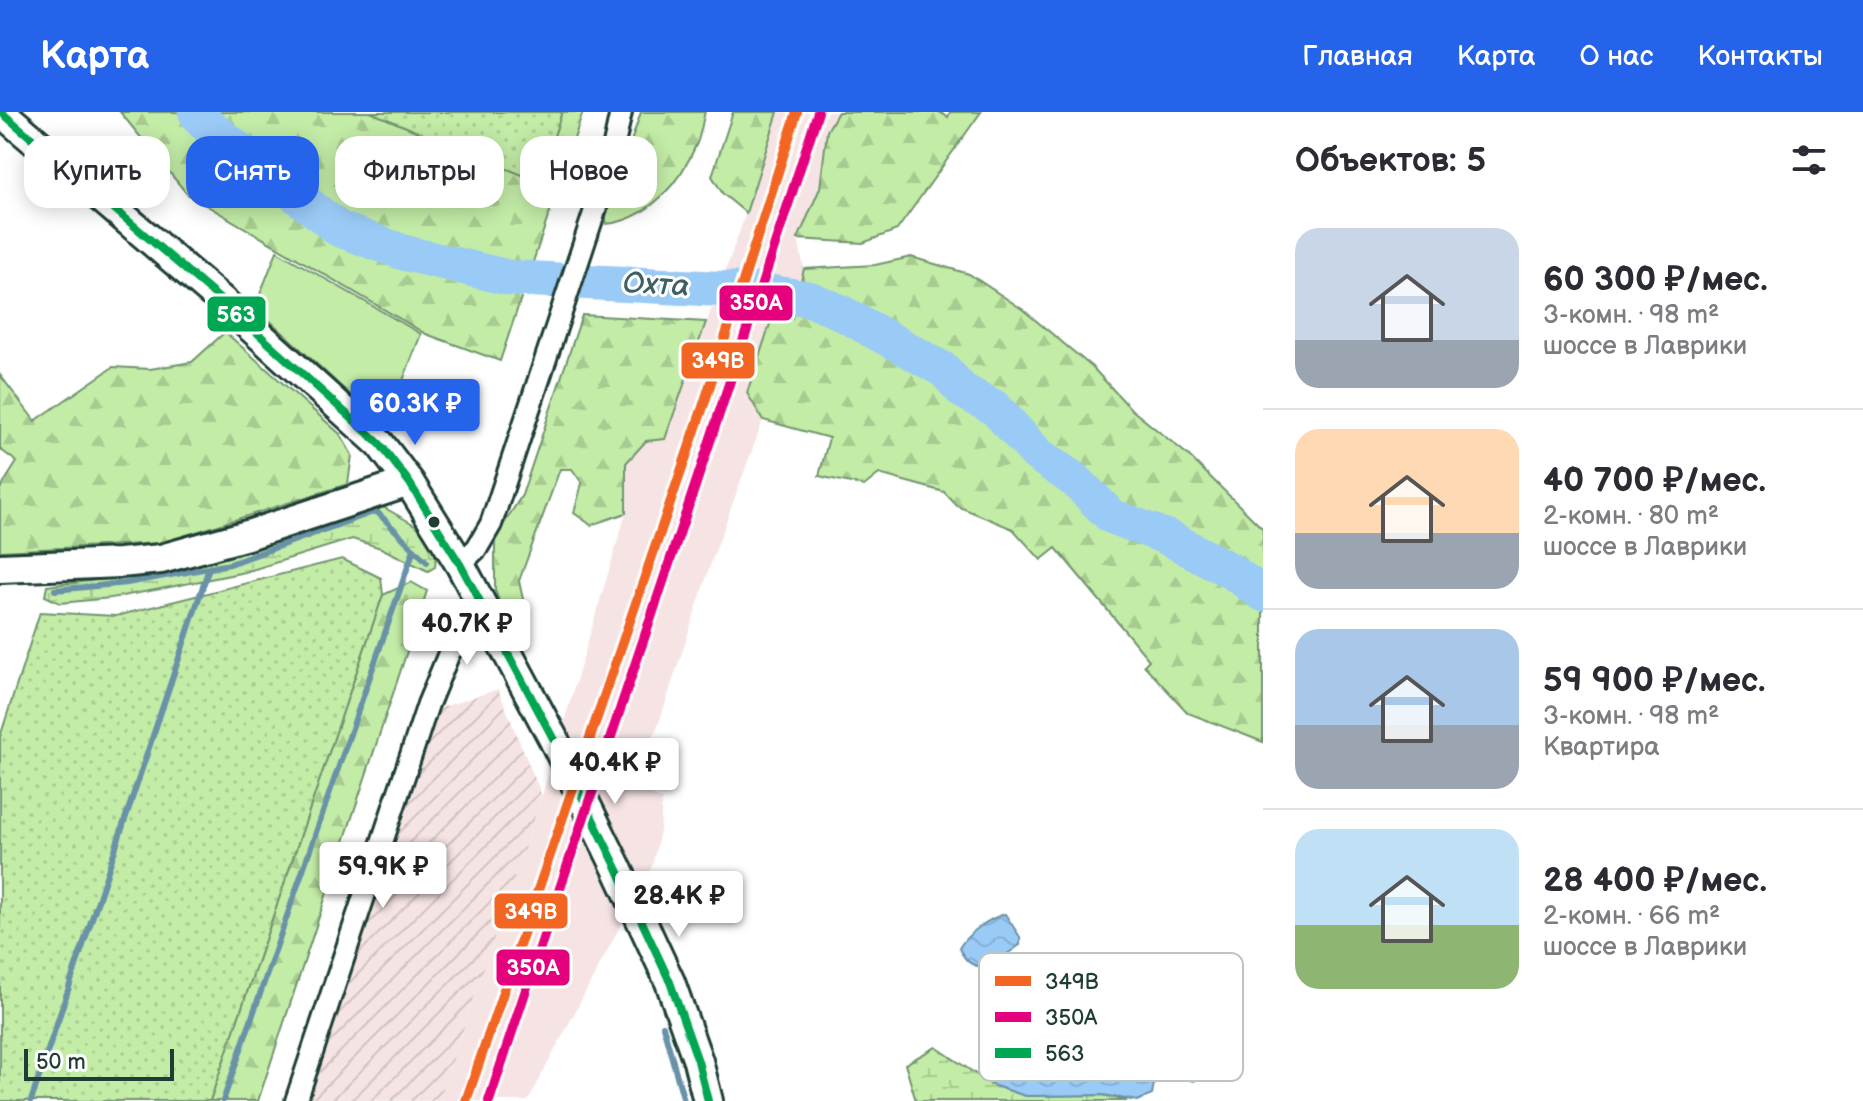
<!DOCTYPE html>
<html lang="ru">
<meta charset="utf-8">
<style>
:root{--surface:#fff;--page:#f7f7f7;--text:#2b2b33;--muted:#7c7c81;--line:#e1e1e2;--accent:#2563eb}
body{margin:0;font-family:"Balsamiq Sans",sans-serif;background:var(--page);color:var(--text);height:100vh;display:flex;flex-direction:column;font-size:30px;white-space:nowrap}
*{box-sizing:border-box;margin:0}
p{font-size:26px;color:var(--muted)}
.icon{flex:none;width:44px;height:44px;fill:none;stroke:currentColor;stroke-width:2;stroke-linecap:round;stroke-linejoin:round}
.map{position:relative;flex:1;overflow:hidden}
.sheet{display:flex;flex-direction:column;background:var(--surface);width:600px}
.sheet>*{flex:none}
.banner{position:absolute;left:24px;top:24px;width:760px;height:72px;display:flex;gap:16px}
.scale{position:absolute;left:24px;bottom:20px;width:150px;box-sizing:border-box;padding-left:8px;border:4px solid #1f3d34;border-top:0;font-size:22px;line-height:28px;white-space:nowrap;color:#1f3d34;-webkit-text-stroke:6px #fff;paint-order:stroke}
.price{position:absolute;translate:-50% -68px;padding:0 18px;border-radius:8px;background:#fff;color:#222;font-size:26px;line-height:52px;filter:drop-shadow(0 2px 4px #0008)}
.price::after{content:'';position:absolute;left:50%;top:48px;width:24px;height:18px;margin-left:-12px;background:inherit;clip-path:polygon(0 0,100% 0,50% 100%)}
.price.active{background:var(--accent);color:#fff}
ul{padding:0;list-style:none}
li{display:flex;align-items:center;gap:24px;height:200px;padding:0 32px}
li+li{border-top:2px solid var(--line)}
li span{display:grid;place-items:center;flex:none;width:224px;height:160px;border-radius:24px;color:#555}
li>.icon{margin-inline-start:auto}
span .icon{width:96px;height:96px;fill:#fffc;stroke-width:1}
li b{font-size:34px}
h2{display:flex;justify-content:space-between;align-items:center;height:96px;padding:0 32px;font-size:34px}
.chip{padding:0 28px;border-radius:24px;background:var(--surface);box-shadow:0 4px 20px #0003;font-size:28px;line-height:72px}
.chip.active{background:var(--accent);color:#fff}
header{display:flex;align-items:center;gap:48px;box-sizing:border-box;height:112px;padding:0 40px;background:var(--accent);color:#fff}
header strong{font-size:38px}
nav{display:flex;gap:44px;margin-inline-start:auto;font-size:28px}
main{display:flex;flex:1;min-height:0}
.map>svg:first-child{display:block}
.built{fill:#f5e4e3}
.industrial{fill:url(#industrial-furrows)}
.grass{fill:url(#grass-dots);stroke:#71946e;stroke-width:2}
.forest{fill:url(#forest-firs);stroke:#71946e;stroke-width:2}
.wetland{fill:url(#wetland-marsh);stroke:#71946e;stroke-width:2}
.green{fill:#c3eca7;stroke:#71946e;stroke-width:2}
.water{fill:url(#water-waves);stroke:#6992a8;stroke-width:2}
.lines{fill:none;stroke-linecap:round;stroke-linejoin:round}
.stream{stroke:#6992a8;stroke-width:6}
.river{stroke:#9acaf6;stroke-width:36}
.street-casing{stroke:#1f3d34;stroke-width:26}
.secondary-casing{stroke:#1f3d34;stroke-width:34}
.street{stroke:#fff;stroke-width:20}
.secondary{stroke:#fff;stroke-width:28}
.bus-1-casing{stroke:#fff;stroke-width:14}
.bus-1{stroke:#00a651;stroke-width:8}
.rail-1-casing{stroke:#fff;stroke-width:16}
.rail-2-casing{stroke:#fff;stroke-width:16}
.rail-1{stroke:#f26522;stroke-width:10}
.rail-2{stroke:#e5007d;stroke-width:10}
.bus-dot{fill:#1f3d34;stroke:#fff;stroke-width:3}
.labels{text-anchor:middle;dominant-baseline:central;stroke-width:6;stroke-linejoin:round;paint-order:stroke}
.water-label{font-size:30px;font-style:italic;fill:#3e6064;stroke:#fff}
.key{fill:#fff;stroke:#bcc5c2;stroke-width:2}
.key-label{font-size:22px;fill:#1f3d34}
.line-badge{stroke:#fff;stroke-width:3}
.badge-label{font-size:22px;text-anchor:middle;font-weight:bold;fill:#fff}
</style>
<header>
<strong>Карта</strong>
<nav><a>Главная</a><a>Карта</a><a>О нас</a><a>Контакты</a></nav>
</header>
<main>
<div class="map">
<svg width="1263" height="989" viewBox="0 0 1263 989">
<defs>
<pattern id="industrial-furrows" width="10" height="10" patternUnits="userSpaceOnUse" patternTransform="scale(2)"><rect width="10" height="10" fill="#f5e4e3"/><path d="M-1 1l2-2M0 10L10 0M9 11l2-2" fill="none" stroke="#d2c4c3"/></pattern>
<pattern id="grass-dots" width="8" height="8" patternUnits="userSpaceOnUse" patternTransform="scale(2)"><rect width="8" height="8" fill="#c3eca7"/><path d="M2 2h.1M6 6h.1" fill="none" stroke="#a7cb90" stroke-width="1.8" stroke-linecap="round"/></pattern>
<pattern id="forest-firs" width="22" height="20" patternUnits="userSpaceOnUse" patternTransform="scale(2)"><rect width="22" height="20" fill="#c3eca7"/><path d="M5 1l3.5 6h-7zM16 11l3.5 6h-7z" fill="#a7cb90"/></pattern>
<pattern id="wetland-marsh" width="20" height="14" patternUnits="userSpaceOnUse" patternTransform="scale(2)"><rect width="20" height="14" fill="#c3eca7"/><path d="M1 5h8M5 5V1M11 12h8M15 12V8" fill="none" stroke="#a7cb90"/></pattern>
<pattern id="water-waves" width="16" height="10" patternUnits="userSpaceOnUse" patternTransform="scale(2)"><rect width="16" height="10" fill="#9acaf6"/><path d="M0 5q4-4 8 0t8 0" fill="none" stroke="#84aed4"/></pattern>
</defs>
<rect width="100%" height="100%" fill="#fff"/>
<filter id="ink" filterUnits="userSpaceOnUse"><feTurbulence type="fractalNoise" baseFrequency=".0125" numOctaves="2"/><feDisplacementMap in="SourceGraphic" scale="16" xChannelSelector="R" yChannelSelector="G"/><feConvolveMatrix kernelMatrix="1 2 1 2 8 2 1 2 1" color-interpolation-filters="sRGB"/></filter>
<g filter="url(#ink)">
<!-- built -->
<path class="built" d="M778,0H838L827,19L820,76L798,127L804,157L792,206L747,281L763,308L711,451L660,608L641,654L650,682L662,688L660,719L652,754L528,989H439L542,684L626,401V351L646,329L665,327L746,101Z"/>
<!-- industrial -->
<path class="industrial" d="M498,577L542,684L439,989H305L434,598Z"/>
<!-- grass -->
<g class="grass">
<path d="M370,0H562L539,71Z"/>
<path d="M342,447L381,466L383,483L210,989H0V625L40,500L116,504Z"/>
</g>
<!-- forest -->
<g class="forest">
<path d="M120,0H370L539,70L562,0H583L500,249L426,222L187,82Z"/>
<path d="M641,0H705C702,10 701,22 697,31C681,69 649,108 606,112V104Z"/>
<path d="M733,0H778L746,101L723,82L712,64Z"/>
<path d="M838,0H939L948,5L950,0H981L897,118L863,131L798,127L820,76L827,19Z"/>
<path d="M911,145L969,162L1022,197L1092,255L1132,298L1188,343L1263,417V630L1188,601L1144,553L1149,548L1056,436L1041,448L1013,417L957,394L944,380L879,362L864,374L819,364L829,326L763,308L747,281L771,209L792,206L804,157L875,153Z"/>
<path d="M582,203L706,210L665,327L646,329L626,351V401L591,413L574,401L582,371L572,357H560L519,469L527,506L519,515L509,516L495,478V426L522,383Z"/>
<path d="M225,220L340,322L352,343L348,372L161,431L0,439V377L17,350L0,337V263L35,309L113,255L150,257L192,250Z"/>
<path d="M411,470L427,479L258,989H210L383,483Z"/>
</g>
<!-- wetland -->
<g class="wetland">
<path d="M376,391L422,417L437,436L435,455L428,459L381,436L352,427L245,460L155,478L111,486L60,491L45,484L47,474L156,461Z"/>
<path d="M936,935L992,973L1026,984L1103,983L1127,989H916L905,952Z"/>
</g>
<!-- green -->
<path class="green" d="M277,139L421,222L385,315L255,195Z"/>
<!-- water -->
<g class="water">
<path d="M1005,802L1020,825V833C999,847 975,871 959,836C967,822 989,806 1005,802Z"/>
<path d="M1060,862L1102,866L1141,924L1182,888L1202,901L1203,930L1216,953L1194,969L1178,965L1163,934L1159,919L1149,927L1147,939L1156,958L1152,983L1137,989L1103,983L1026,984L992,973L986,953L984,931L1009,887Z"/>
</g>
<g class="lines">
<!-- stream -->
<g class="stream">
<path d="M55,478L127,471L230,452L376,399L427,450"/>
<path d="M663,914L684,989"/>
<path d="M31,989L209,456"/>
<path d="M223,989L414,437"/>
</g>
<!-- river -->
<path class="river" d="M196,0L201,8L339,117L405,141L510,166L760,179L810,187L840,200L944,258L963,279L995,296L1037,342L1076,369L1111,404L1169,426L1231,459L1263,482"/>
<defs>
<g id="street">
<path d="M460,452L477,436L491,412L609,56L621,0"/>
<path d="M296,989L428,592L450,539L486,504"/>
</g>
<g id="secondary">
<path d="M1,0L222,189L380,332L409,370L460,452L554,628L616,754L670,870L698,949L708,989"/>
<path d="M0,456L120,451L161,447L251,422L409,370"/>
</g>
</defs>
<!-- street casing -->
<use href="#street" class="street-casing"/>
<!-- secondary casing -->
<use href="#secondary" class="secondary-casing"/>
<!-- street -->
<use href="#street" class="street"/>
<!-- secondary -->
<use href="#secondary" class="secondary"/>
<defs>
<path id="bus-1" d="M1,0L222,189L380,332L409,370L460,452L554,628L616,754L670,870L698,949L708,989"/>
</defs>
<!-- bus-1 casing -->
<use href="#bus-1" class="bus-1-casing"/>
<!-- bus-1 -->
<use href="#bus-1" class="bus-1"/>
<defs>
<path id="rail-1" d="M466,989L705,289L797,0"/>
<path id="rail-2" d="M489,989C598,659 712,331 818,0"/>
</defs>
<!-- rail-1 casing -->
<use href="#rail-1" class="rail-1-casing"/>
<!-- rail-2 casing -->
<use href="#rail-2" class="rail-2-casing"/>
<!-- rail-1 -->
<use href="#rail-1" class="rail-1"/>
<!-- rail-2 -->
<use href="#rail-2" class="rail-2"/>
</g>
</g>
<!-- markers -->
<circle class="bus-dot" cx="434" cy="410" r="7"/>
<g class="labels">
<!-- water labels -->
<g class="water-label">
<text transform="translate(656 173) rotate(3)">Охта</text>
</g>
</g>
<!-- legend -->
<rect x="979" y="841" width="264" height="128" rx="12" class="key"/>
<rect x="995" y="864" width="36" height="10" fill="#f26522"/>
<rect x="995" y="900" width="36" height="10" fill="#e5007d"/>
<rect x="995" y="936" width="36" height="10" fill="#00a651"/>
<g class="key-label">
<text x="1045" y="877">349В</text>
<text x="1045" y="913">350А</text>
<text x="1045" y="949">563</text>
</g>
<g class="line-badge">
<rect x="718" y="172" width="76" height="38" rx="8" fill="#e5007d"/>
<rect x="206" y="183" width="61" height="38" rx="8" fill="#00a651"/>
<rect x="680" y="229" width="76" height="39" rx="8" fill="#f26522"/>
<rect x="493" y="780" width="76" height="38" rx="8" fill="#f26522"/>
<rect x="495" y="836" width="76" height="39" rx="8" fill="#e5007d"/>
</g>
<g class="badge-label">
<text x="756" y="198">350А</text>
<text x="236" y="210">563</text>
<text x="718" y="256">349В</text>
<text x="531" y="807">349В</text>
<text x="533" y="863">350А</text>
</g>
</svg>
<div class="scale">50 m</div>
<b class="price active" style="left:415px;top:335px">60.3K ₽</b>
<b class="price" style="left:467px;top:555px">40.7K ₽</b>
<b class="price" style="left:615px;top:694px">40.4K ₽</b>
<b class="price" style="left:383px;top:798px">59.9K ₽</b>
<b class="price" style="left:679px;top:827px">28.4K ₽</b>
<div class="banner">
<a class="chip">Купить</a>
<a class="chip active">Снять</a>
<a class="chip">Фильтры</a>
<a class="chip">Новое</a>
</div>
</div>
<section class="sheet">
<h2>Объектов: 5<svg class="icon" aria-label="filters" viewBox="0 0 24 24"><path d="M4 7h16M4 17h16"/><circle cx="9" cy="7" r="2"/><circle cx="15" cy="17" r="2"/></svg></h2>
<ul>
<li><span style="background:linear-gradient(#c9d6e8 70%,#9aa5b1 0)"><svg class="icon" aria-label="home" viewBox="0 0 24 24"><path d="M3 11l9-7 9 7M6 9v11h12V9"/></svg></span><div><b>60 300 ₽/мес.</b><p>3-комн. · 98 m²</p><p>шоссе в Лаврики</p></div></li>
<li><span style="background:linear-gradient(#ffd9b3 65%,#9aa5b1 0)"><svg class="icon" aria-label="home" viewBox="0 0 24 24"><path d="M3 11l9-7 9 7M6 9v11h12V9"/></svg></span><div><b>40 700 ₽/мес.</b><p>2-комн. · 80 m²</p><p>шоссе в Лаврики</p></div></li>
<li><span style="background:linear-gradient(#a9c7e8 60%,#9aa5b1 0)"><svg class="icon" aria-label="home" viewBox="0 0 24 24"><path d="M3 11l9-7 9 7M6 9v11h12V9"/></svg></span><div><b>59 900 ₽/мес.</b><p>3-комн. · 98 m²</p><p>Квартира</p></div></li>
<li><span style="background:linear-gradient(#bfe0f5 60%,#8fb573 0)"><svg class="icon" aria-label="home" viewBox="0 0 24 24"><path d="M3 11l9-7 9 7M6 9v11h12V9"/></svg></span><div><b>28 400 ₽/мес.</b><p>2-комн. · 66 m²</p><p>шоссе в Лаврики</p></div></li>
</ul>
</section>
</main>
